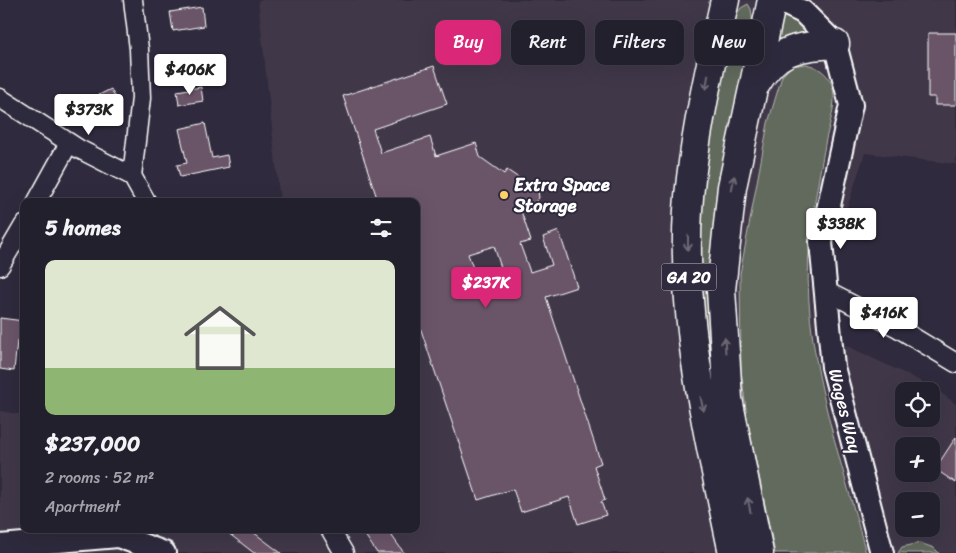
<!DOCTYPE html>
<meta charset="utf-8">
<style>
:root{--surface:#23202e;--page:#2b2836;--text:#f1f3f6;--muted:#a3a3aa;--line:#403e4a;--accent:#db2777}
body{margin:0;font-family:Sriracha,sans-serif;background:var(--page);color:var(--text);height:100vh;display:flex;flex-direction:column;font-size:19px;white-space:nowrap}
*{box-sizing:border-box;margin:0}
p{font-size:16px;color:var(--muted)}
.icon{flex:none;width:28px;height:28px;fill:none;stroke:currentColor;stroke-width:2;stroke-linecap:round;stroke-linejoin:round}
.map{position:relative;flex:1;overflow:hidden}
.details{position:absolute;left:20px;top:198px;width:400px;height:335px;display:flex;flex-direction:column;background:var(--surface);border-radius:10px;box-shadow:0 5px 20px #0002,0 0 0 1px var(--line)}
.details>*{flex:none}
.hud{position:absolute;left:435px;top:20px;width:445px;height:45px;display:flex;gap:10px}
.tools{position:absolute;left:895px;top:382px;display:grid;gap:10px}
.tools a{display:grid;place-items:center;width:45px;height:45px;border-radius:10px;background:var(--surface);box-shadow:0 5px 20px #0002,0 0 0 1px var(--line);font-size:25px}
.price{position:absolute;translate:-50% -42px;padding:0 11px;border-radius:5px;background:#fff;color:#222;font-size:16px;line-height:32px;filter:drop-shadow(0 1px 2px #0008)}
.price::after{content:'';position:absolute;left:50%;top:30px;width:15px;height:11px;margin-left:-8px;background:inherit;clip-path:polygon(0 0,100% 0,50% 100%)}
.price.active{background:var(--accent);color:#fff}
ul{padding:0;list-style:none}
li{display:grid;align-content:center;gap:10px;height:265px;padding:0 25px}
li+li{border-top:1px solid var(--line)}
li span{display:grid;place-items:center;height:155px;border-radius:10px;color:#555}
li>.icon{margin-inline-start:auto}
span .icon{width:90px;height:90px;fill:#fffc;stroke-width:1}
li b{font-size:21px}
h2{display:flex;justify-content:space-between;align-items:center;height:60px;padding:0 25px;font-size:21px}
.tag{padding:0 18px;border-radius:10px;background:var(--surface);box-shadow:0 5px 20px #0002,0 0 0 1px var(--line);font-size:18px;line-height:45px}
.tag.active{background:var(--accent);color:#fff}
.map>svg:first-child{display:block}
.built{fill:#41374a;fill-rule:evenodd}
.green{fill:#626a5d;stroke:#b0b4ae}
.building{fill:#6a5467;stroke:#fff;fill-rule:evenodd}
.lines{fill:none;stroke-linecap:round;stroke-linejoin:round}
.minor-casing{stroke:#fff;stroke-width:21}
.tertiary-casing{stroke:#fff;stroke-width:26}
.trunk-casing{stroke:#fff;stroke-width:31}
.minor{stroke:#2f2a3d;stroke-width:18}
.tertiary{stroke:#2f2a3d;stroke-width:22}
.trunk{stroke:#2f2a3d;stroke-width:28}
.oneway{stroke:#6d6a77}
.poi-dot{fill:#ffd166;stroke:#2f2a3d;stroke-width:2}
.labels{text-anchor:middle;dominant-baseline:central;stroke-width:4;stroke-linejoin:round;paint-order:stroke}
.shield{fill:#2f2a3d;stroke:#c1bfc5;stroke-width:1}
.shield-label{font-size:16px;font-weight:bold;fill:#fff}
.poi-label{font-size:18px;font-weight:bold;fill:#fff;stroke:#2f2a3d;text-anchor:start}
.street-label{font-size:18px;fill:#fff;stroke:#2f2a3d}
</style>
<div class="map">
<svg width="956" height="553" viewBox="0 0 956 553">
<rect width="100%" height="100%" fill="#2f2a3d"/>
<filter id="ink" filterUnits="userSpaceOnUse"><feTurbulence type="fractalNoise" baseFrequency=".02" numOctaves="2"/><feDisplacementMap in="SourceGraphic" scale="10" xChannelSelector="R" yChannelSelector="G"/><feConvolveMatrix kernelMatrix="1 2 1 2 8 2 1 2 1" color-interpolation-filters="sRGB"/></filter>
<g filter="url(#ink)">
<!-- built -->
<path class="built" d="M258,0H956V164L865,153L831,257L842,323L839,342L933,387L956,404V553H0V411L24,415V529H416V201H280ZM904,391H931V419H904ZM904,446H931V474H904ZM904,501H931V529H904Z"/>
<!-- green -->
<g class="green">
<path d="M748,4L751,9L753,26L713,349L703,350L698,204L730,22L741,8Z"/>
<path d="M781,12L811,29C802,40 789,44 775,43Z"/>
<path d="M806,64C823,68 834,79 834,98C834,111 829,126 826,139C820,173 813,206 810,241C799,345 840,454 866,553H775L747,418L741,370L740,274L768,123L782,76L792,66Z"/>
<path d="M920,543L934,548L939,553H898L902,547Z"/>
</g>
<!-- building -->
<g class="building">
<path d="M202,7L204,26L173,31L170,12Z"/>
<path d="M928,33H956V105H935V97H928Z"/>
<path d="M434,66L447,104L373,129L381,153L430,137L436,156L476,143L480,157L504,174L507,170L538,191L539,198L533,204L518,202L531,241L520,244L530,272L552,265L543,237L559,231L577,287L546,297L601,463L594,466L605,500L601,502L606,515L578,524L569,497L521,512L513,489L478,500L416,315V201H378L343,96ZM494,246L503,274L478,282L468,254Z"/>
<path d="M201,87L203,101L179,105L177,91Z"/>
<path d="M111,89L120,108L106,115L97,96Z"/>
<path d="M205,123L212,158L227,155L229,167L180,177L177,165L187,163L179,129Z"/>
<path d="M0,318L24,321V342L17,341L14,371L0,369Z"/>
<path d="M956,437V483L935,469Z"/>
<path d="M223,529H249L281,553H254Z"/>
<path d="M361,529H387L404,553H377Z"/>
</g>
<g class="lines">
<defs>
<g id="minor">
<path d="M0,98L79,149L132,176L146,201"/>
<path d="M132,176L141,98L139,49L133,0"/>
<path d="M37,201L69,143"/>
<path d="M0,266L24,225"/>
<path d="M826,291L898,328L956,363"/>
<path d="M330,529L344,553"/>
</g>
<g id="tertiary">
<path d="M778,0L803,12L835,44L851,105L821,242L833,367L882,553"/>
<path d="M0,546L118,536L164,553"/>
</g>
<g id="trunk">
<path d="M725,0C712,59 698,118 691,178C675,304 708,431 733,553"/>
<path d="M756,84C777,48 796,47 835,44"/>
<path d="M759,553L728,399L721,290L732,187L772,0"/>
</g>
</defs>
<!-- minor casing -->
<use href="#minor" class="minor-casing"/>
<!-- tertiary casing -->
<use href="#tertiary" class="tertiary-casing"/>
<!-- trunk casing -->
<use href="#trunk" class="trunk-casing"/>
<!-- minor -->
<use href="#minor" class="minor"/>
<!-- tertiary -->
<use href="#tertiary" class="tertiary"/>
<!-- trunk -->
<use href="#trunk" class="trunk"/>
</g>
<!-- one-way arrows -->
<defs><path id="oneway-shaft" d="M-6 0H5M1.5-3L5.5 0L1.5 3" fill="none" stroke-width="1.6" stroke-linecap="round" stroke-linejoin="round" transform="scale(1.25)"/></defs>
<g class="oneway">
<use href="#oneway-shaft" transform="translate(707 82) rotate(100)"/>
<use href="#oneway-shaft" transform="translate(733 183) rotate(-80)"/>
<use href="#oneway-shaft" transform="translate(688 243) rotate(90)"/>
<use href="#oneway-shaft" transform="translate(725 345) rotate(-93)"/>
<use href="#oneway-shaft" transform="translate(702 404) rotate(78)"/>
<use href="#oneway-shaft" transform="translate(749 505) rotate(-102)"/>
</g>
</g>
<!-- markers -->
<circle class="poi-dot" cx="504" cy="195" r="5"/>
<g class="labels">
<!-- shield labels -->
<rect class="shield" x="661.5" y="263.5" width="55" height="27" rx="4"/>
<g class="shield-label">
<text x="689" y="277">GA 20</text>
</g>
<!-- poi labels -->
<g class="poi-label">
<text x="514" y="185">Extra Space<tspan x="514" dy="21">Storage</tspan></text>
</g>
<!-- street labels -->
<g class="street-label">
<text transform="translate(845 411) rotate(76)">Wages Way</text>
</g>
</g>
</svg>
<div class="tools">
<a><svg class="icon" aria-label="locate" viewBox="0 0 24 24"><circle cx="12" cy="12" r="6"/><path d="M12 2v4M12 18v4M2 12h4M18 12h4"/></svg></a>
<a>+</a>
<a>−</a>
</div>
<b class="price" style="left:190px;top:96px">$406K</b>
<b class="price" style="left:89px;top:136px">$373K</b>
<b class="price" style="left:841px;top:250px">$338K</b>
<b class="price active" style="left:486px;top:309px">$237K</b>
<b class="price" style="left:884px;top:339px">$416K</b>
<div class="hud">
<a class="tag active">Buy</a>
<a class="tag">Rent</a>
<a class="tag">Filters</a>
<a class="tag">New</a>
</div>
<section class="details">
<h2>5 homes<svg class="icon" aria-label="filters" viewBox="0 0 24 24"><path d="M4 7h16M4 17h16"/><circle cx="9" cy="7" r="2"/><circle cx="15" cy="17" r="2"/></svg></h2>
<ul>
<li><span style="background:linear-gradient(#dfe7d0 70%,#8fb573 0)"><svg class="icon" aria-label="home" viewBox="0 0 24 24"><path d="M3 11l9-7 9 7M6 9v11h12V9"/></svg></span><div><b>$237,000</b><p>2 rooms · 52 m²</p><p>Apartment</p></div></li>
</ul>
</section>
</div>
